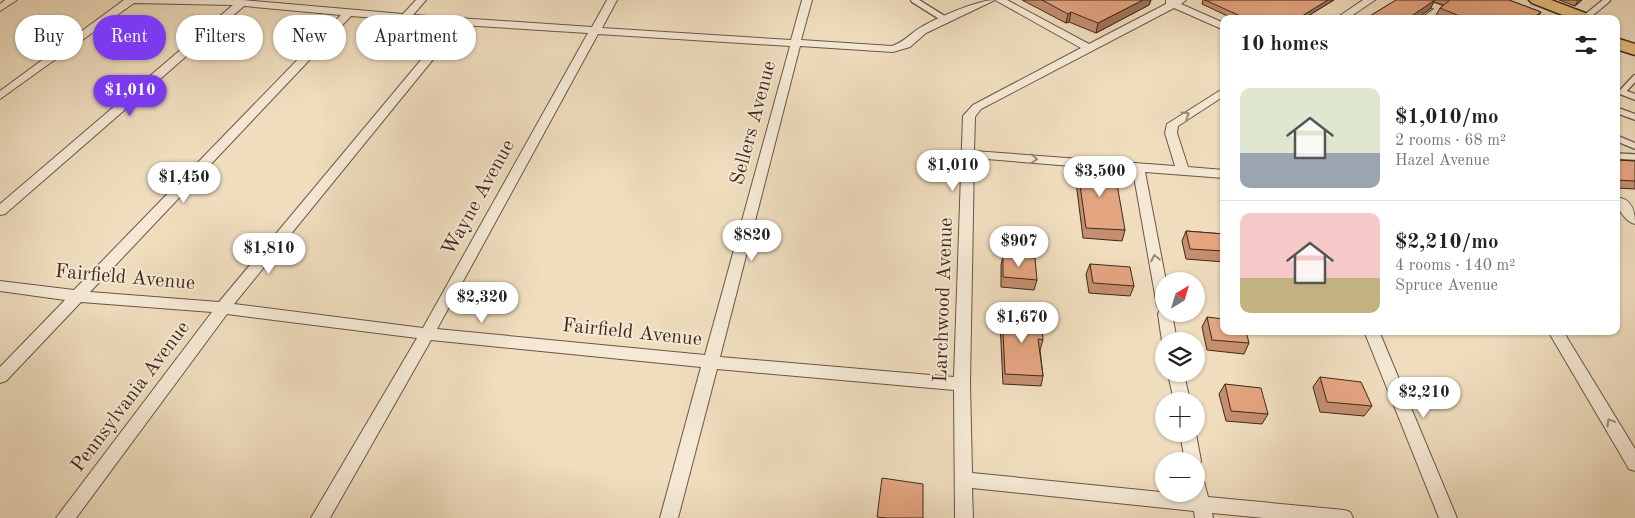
<!DOCTYPE html>
<meta charset="utf-8">
<style>
:root{--surface:#fff;--page:#f6f6f6;--text:#222;--muted:#767676;--line:#e0e0e0;--accent:#7c3aed}
body{margin:0;font-family:"Old Standard TT",serif;background:var(--page);color:var(--text);height:100vh;display:flex;flex-direction:column;font-size:19px;white-space:nowrap}
*{box-sizing:border-box;margin:0}
p{font-size:16px;color:var(--muted)}
.icon{flex:none;width:28px;height:28px;fill:none;stroke:currentColor;stroke-width:2;stroke-linecap:round;stroke-linejoin:round}
.map{position:relative;flex:1;overflow:hidden}
.sheet{position:absolute;left:1220px;top:15px;width:400px;height:320px;display:flex;flex-direction:column;background:var(--surface);border-radius:10px;box-shadow:0 1px 4px #0004}
.sheet>*{flex:none}
.top-card{position:absolute;left:15px;top:15px;width:475px;height:45px;display:flex;gap:10px}
.needle{width:32px;rotate:38deg}
.buttons{position:absolute;left:1155px;top:272px;display:grid;gap:10px}
.buttons a{display:grid;place-items:center;width:50px;height:50px;border-radius:50%;background:var(--surface);box-shadow:0 1px 4px #0004;font-size:25px}
.price{position:absolute;translate:-50% -42px;padding:0 11px;border-radius:18px;background:#fff;color:#222;font-size:16px;line-height:32px;filter:drop-shadow(0 1px 2px #0008)}
.price::after{content:'';position:absolute;left:50%;top:30px;width:15px;height:11px;margin-left:-8px;background:inherit;clip-path:polygon(0 0,100% 0,50% 100%)}
.price.active{background:var(--accent);color:#fff}
ul{padding:0;list-style:none}
li{display:flex;align-items:center;gap:15px;height:125px;padding:0 20px}
li+li{border-top:1px solid var(--line)}
li span{display:grid;place-items:center;flex:none;width:140px;height:100px;border-radius:10px;color:#555}
li>.icon{margin-inline-start:auto}
span .icon{width:60px;height:60px;fill:#fffc;stroke-width:1}
li b{font-size:21px}
h2{display:flex;justify-content:space-between;align-items:center;height:60px;padding:0 20px;font-size:21px}
.tag{padding:0 18px;border-radius:22px;background:var(--surface);box-shadow:0 1px 4px #0004;font-size:18px;line-height:45px}
.tag.active{background:var(--accent);color:#fff}
.map>svg:first-child{display:block}
.lines{fill:none;stroke-linecap:round;stroke-linejoin:round}
.service-casing{stroke:#6a5645;stroke-width:8}
.minor-casing{stroke:#6a5645;stroke-width:2}
.primary-casing{stroke:#3e291d;stroke-width:3}
.service{stroke:#f5e9d5;stroke-width:5.5}
.minor{fill:#f5e9d5;fill-rule:evenodd}
.primary{fill:#e8be7f;fill-rule:evenodd}
.wall{fill:#c48e6f;stroke:#3e291d}
.shaded-wall{fill:#a0745a;stroke:#3e291d}
.building{fill:#e4a581;stroke:#3e291d}
.oneway{stroke:#9a8979}
.labels{text-anchor:middle;dominant-baseline:central;stroke-width:4;stroke-linejoin:round;paint-order:stroke}
.street-label{font-size:20px;fill:#3e291d;stroke:#f5e9d5}
</style>
<div class="map">
<svg width="1635" height="518" viewBox="0 0 1635 518">
<rect width="100%" height="100%" fill="#efddbe"/>
<filter id="stains"><feTurbulence type="fractalNoise" baseFrequency=".004" numOctaves="4"/><feColorMatrix values="0 0 0 0 .2 0 0 0 0 .09 0 0 0 0 .02 0 0 0 .5 -.17"/></filter>
<radialGradient id="worn" r=".72"><stop offset=".6" stop-color="#630" stop-opacity="0"/><stop offset="1" stop-color="#630" stop-opacity=".3"/></radialGradient>
<g class="lines">
<defs>
<g id="service">
<path d="M914,0L946,20"/>
<path d="M1419,0L1440,8L1425,19"/>
<path d="M1585,18L1607,0"/>
<path d="M1635,78L1622,92L1635,97"/>
<path d="M1616,110L1635,117"/>
<path d="M1616,138L1635,146"/>
<path d="M1616,156L1635,157"/>
</g>
<g id="minor">
<path d="M5,0H17L0,11V4Z"/>
<path d="M124,0H242L403,14L416,0H426L413,15L592,27L607,0H617L602,28L791,40L802,0H812L801,40L892,46C904,42 909,35 918,29C934,19 977,0 995,0L926,33L910,47L893,52L800,46L720,357L954,377L963,116L973,105L1081,48L995,0H1007L1089,44L1166,4V0H1186L1181,4L1224,23V30L1174,8L981,109L975,117L974,151L1175,166L1165,133L1167,124L1224,88V96L1178,126L1177,133L1188,167L1224,170V178L1145,172L1166,281H1164V314H1172L1177,341H1164V343L1162,341L1158,314L1160,310L1157,306L1133,171L974,158L970,384L972,473L1191,495L1196,494V472L1202,474L1208,497L1344,510L1350,512L1353,518H1264L1212,513L1213,518H1195L1194,511L972,488L973,518H955L954,390L717,369L678,518H660L701,367L431,340L330,518H311L417,338L227,314L76,518H56L212,312L81,302L6,381L0,383V367L65,300L0,291V281L74,290L341,15L244,6L5,214L0,215V204L233,5L134,3L0,99V91ZM351,16L451,24L219,302L90,292ZM461,25L588,33L423,328L234,304ZM598,34L790,46L705,355L437,329Z"/>
<path d="M1363,0H1375L1347,19H1335Z"/>
<path d="M1621,198C1633,201 1635,213 1635,224C1626,222 1616,208 1616,199Z"/>
<path d="M1364,331H1379L1457,518H1439Z"/>
<path d="M1548,331H1563L1635,449V471L1629,469Z"/>
<path d="M1168,374H1184L1190,401H1174Z"/>
<path d="M1180,434H1196L1201,461L1199,466L1196,467V461H1185Z"/>
</g>
<g id="primary">
<path d="M1529,0H1551L1593,16L1596,19H1573L1532,3Z"/>
<path d="M1616,38L1635,44V55L1616,49Z"/>
</g>
</defs>
<!-- service casing -->
<use href="#service" class="service-casing"/>
<!-- minor casing -->
<use href="#minor" class="minor-casing"/>
<!-- primary casing -->
<use href="#primary" class="primary-casing"/>
<!-- service -->
<use href="#service" class="service"/>
<!-- minor -->
<use href="#minor" class="minor"/>
<!-- primary -->
<use href="#primary" class="primary"/>
</g>
<!-- wall -->
<g class="wall">
<path d="M1022,0H1151L1149,5L1096,33L1069,22L1066,23Z"/>
<path d="M1203,0H1334L1303,19H1234L1202,4Z"/>
<path d="M1396,0H1509L1541,12L1537,19H1439L1435,17L1440,8L1443,6V5L1434,2L1430,9L1416,19H1365Z"/>
<path d="M1559,0H1582L1575,6Z"/>
<path d="M1616,160L1635,161V189L1616,188Z"/>
<path d="M1077,164L1125,230L1122,241L1083,238L1075,174Z"/>
<path d="M1186,231L1224,234V262L1186,259L1182,241Z"/>
<path d="M1003,255L1037,280L1034,290L1001,287V265Z"/>
<path d="M1090,264L1134,286L1130,296L1089,293L1086,274Z"/>
<path d="M1002,313L1043,340L1040,350L1043,376L1041,386L1003,384L1000,323Z"/>
<path d="M1207,317L1249,343L1244,354L1207,350L1202,327Z"/>
<path d="M1320,377L1372,406L1364,416L1320,412L1313,387Z"/>
<path d="M1225,384L1268,414L1262,424L1226,421L1219,394Z"/>
</g>
<!-- shaded-wall -->
<g class="shaded-wall">
<path d="M1143,0H1151L1149,5L1096,33L1098,23Z"/>
<path d="M1328,0H1334L1303,19H1297Z"/>
<path d="M1435,0L1430,9L1416,19H1407Z"/>
<path d="M1578,0H1582L1575,6Z"/>
<path d="M1071,12L1069,22L1066,23L1068,14Z"/>
<path d="M1541,12L1537,19H1532Z"/>
</g>
<!-- building -->
<g class="building">
<path d="M1042,0H1143L1098,23L1071,12L1068,14Z"/>
<path d="M1205,0H1328L1297,19H1247Z"/>
<path d="M1396,0H1435L1407,19H1365Z"/>
<path d="M1449,0H1509L1541,12L1532,19H1467L1440,8L1449,1Z"/>
<path d="M1616,160L1635,161V181L1616,180Z"/>
<path d="M1077,164L1114,167L1125,230L1086,228Z"/>
<path d="M1186,231L1224,234V251L1190,249Z"/>
<path d="M1003,255L1035,258L1037,280L1003,277Z"/>
<path d="M1090,264L1130,267L1134,286L1093,283Z"/>
<path d="M1002,313L1041,316L1043,340L1038,339L1043,376L1005,374Z"/>
<path d="M1207,317L1224,319V331H1246L1249,343L1212,340Z"/>
<path d="M1320,377L1361,382L1372,406L1327,402Z"/>
<path d="M1225,384L1261,388L1268,414L1231,411Z"/>
<path d="M882,478L923,484V518H887L877,517Z"/>
</g>
<!-- one-way arrows -->
<defs><path id="oneway-chevron" d="M-2-3.5L2.5 0L-2 3.5" fill="none" stroke-width="1.6" stroke-linecap="round" stroke-linejoin="round" transform="scale(1.25)"/></defs>
<g class="oneway">
<use href="#oneway-chevron" transform="translate(1186 115) rotate(-32)"/>
<use href="#oneway-chevron" transform="translate(1034 159) rotate(5)"/>
<use href="#oneway-chevron" transform="translate(1155 258) rotate(-101)"/>
<use href="#oneway-chevron" transform="translate(1610 422) rotate(-121)"/>
</g>
<g class="labels">
<!-- street labels -->
<g class="street-label">
<text transform="translate(754 123) rotate(-75)">Sellers Avenue</text>
<text transform="translate(479 198) rotate(-61)">Wayne Avenue</text>
<text transform="translate(125 278) rotate(5)">Fairfield Avenue</text>
<text transform="translate(944 300) rotate(-88)">Larchwood Avenue</text>
<text transform="translate(632 333) rotate(6)">Fairfield Avenue</text>
<text transform="translate(131 397) rotate(-53)">Pennsylvania Avenue</text>
</g>
</g>
<rect width="100%" height="100%" filter="url(#stains)"/>
<rect width="100%" height="100%" fill="url(#worn)"/>
</svg>
<div class="buttons">
<a><svg class="needle" viewBox="-14 -14 28 28"><path d="M0-13l5 13h-10z" fill="#e53935"/><path d="M0 13l5-13h-10z" fill="#767676"/></svg></a>
<a><svg class="icon" aria-label="layers" viewBox="0 0 24 24"><path d="M12 4l9 5-9 5-9-5zM3 14l9 5 9-5"/></svg></a>
<a>+</a>
<a>−</a>
</div>
<b class="price active" style="left:130px;top:117px">$1,010</b>
<b class="price" style="left:953px;top:192px">$1,010</b>
<b class="price" style="left:1100px;top:198px">$3,500</b>
<b class="price" style="left:184px;top:204px">$1,450</b>
<b class="price" style="left:752px;top:262px">$820</b>
<b class="price" style="left:1019px;top:268px">$907</b>
<b class="price" style="left:269px;top:275px">$1,810</b>
<b class="price" style="left:482px;top:324px">$2,320</b>
<b class="price" style="left:1022px;top:344px">$1,670</b>
<b class="price" style="left:1424px;top:419px">$2,210</b>
<div class="top-card">
<a class="tag">Buy</a>
<a class="tag active">Rent</a>
<a class="tag">Filters</a>
<a class="tag">New</a>
<a class="tag">Apartment</a>
</div>
<section class="sheet">
<h2>10 homes<svg class="icon" aria-label="filters" viewBox="0 0 24 24"><path d="M4 7h16M4 17h16"/><circle cx="9" cy="7" r="2"/><circle cx="15" cy="17" r="2"/></svg></h2>
<ul>
<li><span style="background:linear-gradient(#dfe7d0 65%,#9aa5b1 0)"><svg class="icon" aria-label="home" viewBox="0 0 24 24"><path d="M3 11l9-7 9 7M6 9v11h12V9"/></svg></span><div><b>$1,010/mo</b><p>2 rooms · 68 m²</p><p>Hazel Avenue</p></div></li>
<li><span style="background:linear-gradient(#f6c9c9 65%,#c2b280 0)"><svg class="icon" aria-label="home" viewBox="0 0 24 24"><path d="M3 11l9-7 9 7M6 9v11h12V9"/></svg></span><div><b>$2,210/mo</b><p>4 rooms · 140 m²</p><p>Spruce Avenue</p></div></li>
</ul>
</section>
</div>
